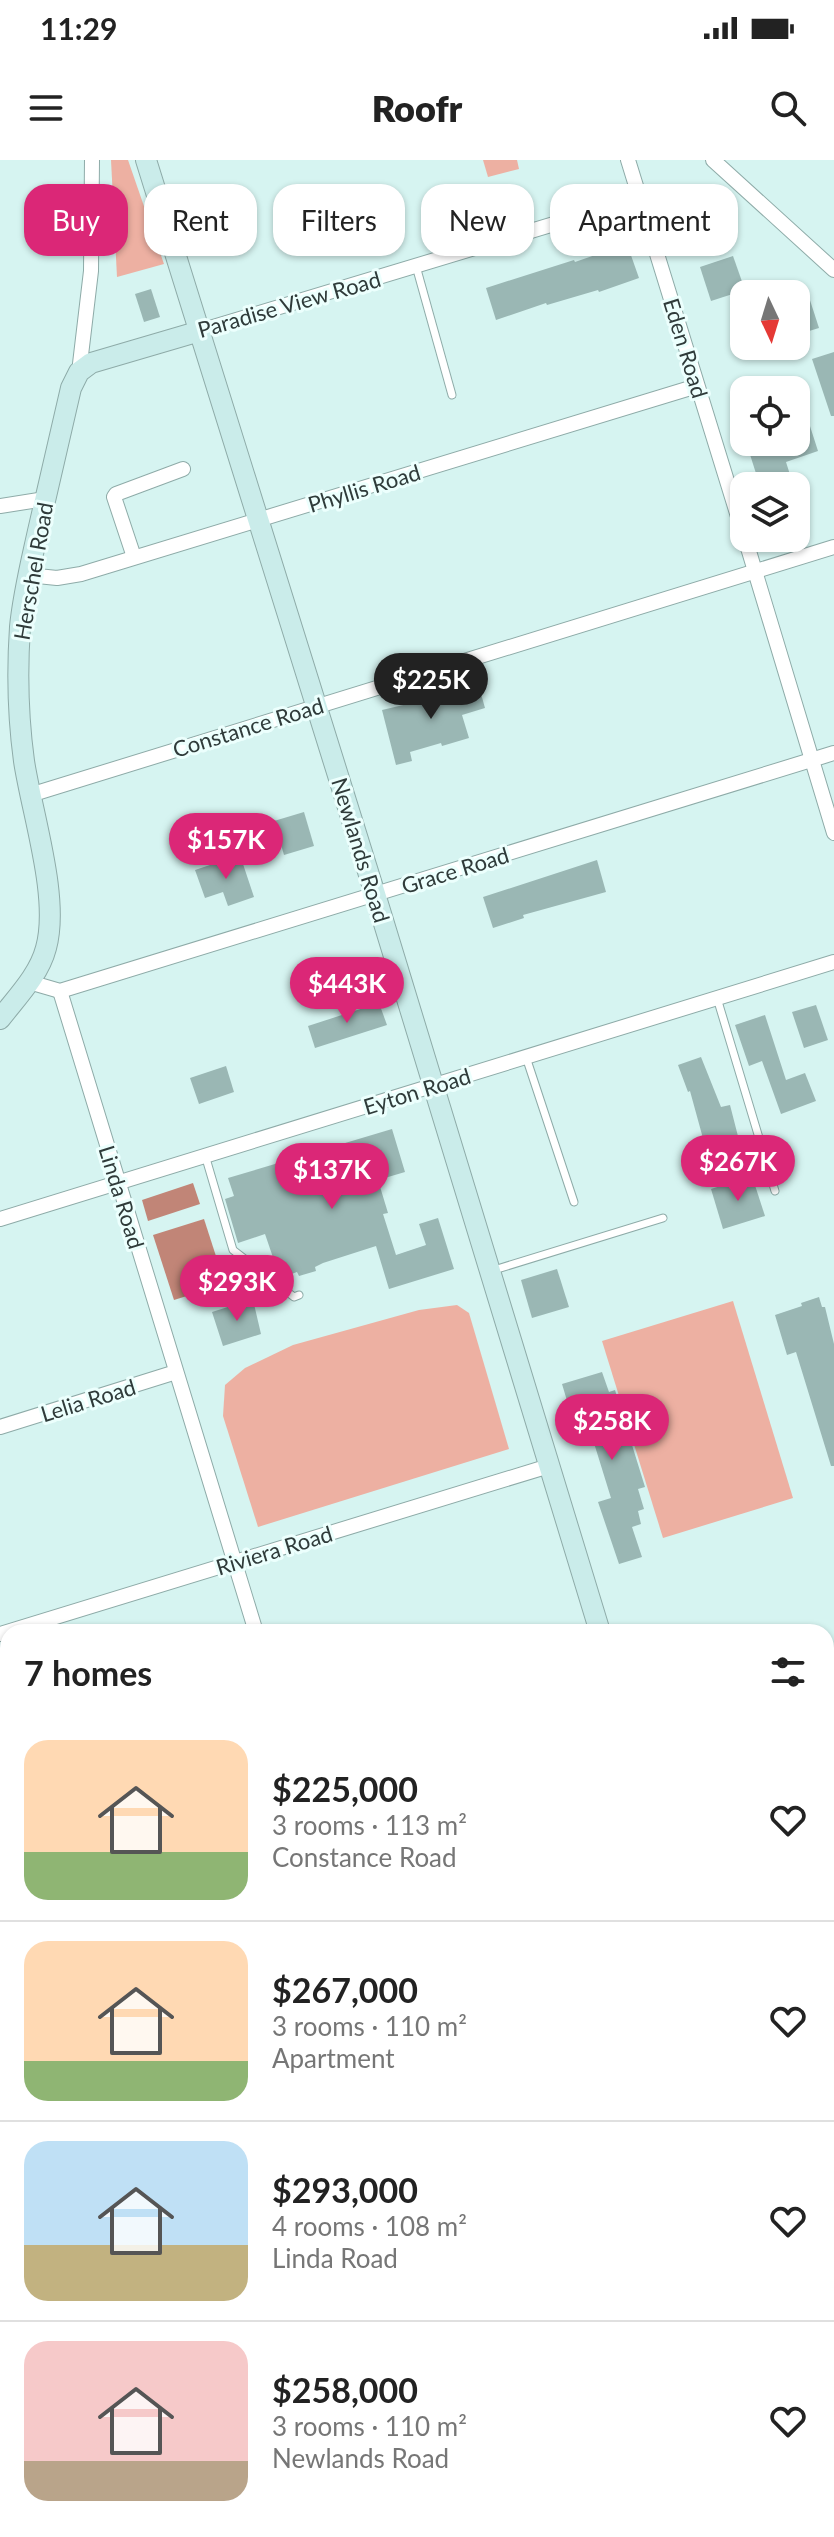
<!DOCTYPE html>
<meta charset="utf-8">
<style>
:root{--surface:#fff;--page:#f6f6f6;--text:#222;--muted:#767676;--line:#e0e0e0;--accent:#db2777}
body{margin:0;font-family:Lato,sans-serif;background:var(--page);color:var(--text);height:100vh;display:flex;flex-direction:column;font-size:30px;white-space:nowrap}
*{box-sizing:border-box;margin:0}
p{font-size:26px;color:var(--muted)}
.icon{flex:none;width:44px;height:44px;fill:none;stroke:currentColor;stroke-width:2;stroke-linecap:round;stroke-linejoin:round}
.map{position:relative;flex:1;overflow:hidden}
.sheet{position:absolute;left:0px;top:1464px;width:834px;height:914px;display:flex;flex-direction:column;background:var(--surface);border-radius:24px 24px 0 0;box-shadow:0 2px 6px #0004}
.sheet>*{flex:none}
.banner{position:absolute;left:24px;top:24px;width:786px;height:72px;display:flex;gap:16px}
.needle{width:52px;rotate:176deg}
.controls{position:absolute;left:730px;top:120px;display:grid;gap:16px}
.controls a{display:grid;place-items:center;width:80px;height:80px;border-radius:16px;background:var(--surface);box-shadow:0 2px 6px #0004;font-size:40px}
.price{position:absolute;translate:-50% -68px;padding:0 18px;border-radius:28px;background:var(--accent);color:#fff;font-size:26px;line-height:52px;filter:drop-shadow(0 2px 4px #0008)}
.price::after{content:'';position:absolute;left:50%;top:48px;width:24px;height:18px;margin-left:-12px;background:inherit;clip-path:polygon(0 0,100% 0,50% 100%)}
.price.active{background:#222;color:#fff}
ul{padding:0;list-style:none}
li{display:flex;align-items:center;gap:24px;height:200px;padding:0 24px}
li+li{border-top:2px solid var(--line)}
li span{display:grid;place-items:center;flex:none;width:224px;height:160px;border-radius:24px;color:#555}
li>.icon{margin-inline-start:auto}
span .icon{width:96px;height:96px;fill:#fffc;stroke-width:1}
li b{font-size:34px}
h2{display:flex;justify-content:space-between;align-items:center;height:96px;padding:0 24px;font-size:34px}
.pill{padding:0 28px;border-radius:24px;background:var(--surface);box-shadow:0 2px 6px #0004;font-size:28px;line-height:72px}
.pill.active{background:var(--accent);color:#fff}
.status{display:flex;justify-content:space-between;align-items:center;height:56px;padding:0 40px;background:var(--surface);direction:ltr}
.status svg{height:22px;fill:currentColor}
header{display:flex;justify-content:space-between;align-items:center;height:104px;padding:0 24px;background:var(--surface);font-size:36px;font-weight:800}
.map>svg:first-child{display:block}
.green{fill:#edb0a2}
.water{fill:#c18577}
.building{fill:#9ab7b4}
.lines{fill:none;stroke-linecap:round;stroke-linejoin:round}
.lane-casing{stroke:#8eaba8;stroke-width:9}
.street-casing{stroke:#8eaba8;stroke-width:16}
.secondary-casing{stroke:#8eaba8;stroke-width:22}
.lane{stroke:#fff;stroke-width:7}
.street{stroke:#fff;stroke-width:14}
.secondary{stroke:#caecea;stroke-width:20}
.labels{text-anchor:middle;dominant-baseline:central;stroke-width:6;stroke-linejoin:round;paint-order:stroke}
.street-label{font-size:22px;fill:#2f3b3a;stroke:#ecfffd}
</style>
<div class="status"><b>11:29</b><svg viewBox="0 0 49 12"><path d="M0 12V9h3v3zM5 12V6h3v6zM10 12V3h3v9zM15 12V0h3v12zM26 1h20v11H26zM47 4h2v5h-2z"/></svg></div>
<header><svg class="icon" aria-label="menu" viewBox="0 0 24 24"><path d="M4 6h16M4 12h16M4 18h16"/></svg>Roofr<svg class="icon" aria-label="search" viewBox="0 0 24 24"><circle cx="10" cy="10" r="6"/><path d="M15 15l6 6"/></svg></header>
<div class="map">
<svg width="834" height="2377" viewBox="0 0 834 2377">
<rect width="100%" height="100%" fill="#d6f4f1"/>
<!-- green -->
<g class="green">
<path d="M111,0H128L164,104L117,117Z"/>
<path d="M483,0H517L519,9L488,17Z"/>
<path d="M733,1141L793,1338L663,1378L602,1181Z"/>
<path d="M457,1145L469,1153L509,1289L258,1367L223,1256L225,1225L245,1208L293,1185L419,1150Z"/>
<path d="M0,1864L8,1878V1952L0,1957Z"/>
</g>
<!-- water -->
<g class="water">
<path d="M193,1023L200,1044L148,1061L142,1040Z"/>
<path d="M204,1059L225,1124L174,1140L153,1075Z"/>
</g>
<!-- building -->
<g class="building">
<path d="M627,84L639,118L599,132L598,130L547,145L546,143L496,160L486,128L574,100L575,102Z"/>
<path d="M733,96L745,130L711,141L700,107Z"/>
<path d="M151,129L160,157L144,162L135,134Z"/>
<path d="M808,134L819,168L796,175V138Z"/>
<path d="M834,192V256H831L812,199Z"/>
<path d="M809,263L818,291L786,302L792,321L777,326H760L746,282H796V267Z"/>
<path d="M478,523L485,548L462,555L469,578L442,586L441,583L410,592L412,601L396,605L382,550L416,542Z"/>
<path d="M304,652L314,686L284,695L274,661Z"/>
<path d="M240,695L254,737L228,746L223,732L205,738L195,710Z"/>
<path d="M597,700L606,732L523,755L524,758L493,768L483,737Z"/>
<path d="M379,843L387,865L315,888L308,866Z"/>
<path d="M816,845L828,880L804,888L792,852Z"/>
<path d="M765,855L786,920L805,913L816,941L781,954L762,901L749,906L735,865Z"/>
<path d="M701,897L721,947L730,945L740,984L707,993L690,931L688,932L678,905Z"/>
<path d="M226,906L234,932L199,944L190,918Z"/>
<path d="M392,969L405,1012L378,1020L388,1053L383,1054L396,1095L426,1085L419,1064L438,1058L454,1109L389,1129L376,1086L323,1103L315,1107L316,1111L299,1116L297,1112L280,1118L265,1074L238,1083L225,1039L234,1036L228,1018Z"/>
<path d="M752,1016L765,1056L723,1069L711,1029Z"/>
<path d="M557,1109L569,1147L532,1158L521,1120Z"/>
<path d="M819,1137L822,1147H825L834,1184V1306H831L796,1192L787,1195L775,1155L802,1146L801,1143Z"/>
<path d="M250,1140L252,1145L254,1144L261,1174L223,1186L212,1152Z"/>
<path d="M602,1212L609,1232L615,1230L645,1327L638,1329L644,1349L638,1351L641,1364L632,1367L642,1397L619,1404L598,1342L611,1338L581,1241L568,1244L562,1224Z"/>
</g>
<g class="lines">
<defs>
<g id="lane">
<path d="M416,106L452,235"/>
<path d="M717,838L775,1031"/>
<path d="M526,897L574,1042"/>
<path d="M205,995L233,1090L294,1137L299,1135"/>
<path d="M494,1110L663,1058"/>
<path d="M0,2144H8"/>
<path d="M501,2370L502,2377"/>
</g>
<g id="street">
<path d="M628,0L744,376"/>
<path d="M713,0L834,110"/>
<path d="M200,171L640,38"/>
<path d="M79,212L91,111L92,0"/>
<path d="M0,346L45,339"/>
<path d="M745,378L834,673"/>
<path d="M134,397L114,337L116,334L183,309"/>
<path d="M28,415L57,418L81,414L697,226"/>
<path d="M30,635L834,387"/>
<path d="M29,822L60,831L834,593"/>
<path d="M60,831L256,1472"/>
<path d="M0,1059L834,802"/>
<path d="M0,1267L176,1212"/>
<path d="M0,1474L549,1306"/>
<path d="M0,1678L8,1693"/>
<path d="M826,1845L834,1843"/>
<path d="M0,2014L8,2029"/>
<path d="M826,2175L834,2170"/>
<path d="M0,2273L8,2268"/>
<path d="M195,2370L199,2377"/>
<path d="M697,2370L701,2377"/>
<path d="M532,2377L533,2370"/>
</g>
<g id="secondary">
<path d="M146,0L375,734L600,1472"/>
<path d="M0,859C17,837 39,815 46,788C60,738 32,654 24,601C18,557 17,511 20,467C23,435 31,403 38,371C49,323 60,276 71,228L79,212L91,203L200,171"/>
<path d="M826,1635L834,1633"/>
<path d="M0,1982L8,1977"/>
<path d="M826,2056L834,2072"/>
</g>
</defs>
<!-- lane casing -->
<use href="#lane" class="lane-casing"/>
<!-- street casing -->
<use href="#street" class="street-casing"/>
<!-- secondary casing -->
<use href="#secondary" class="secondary-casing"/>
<!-- lane -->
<use href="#lane" class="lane"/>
<!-- street -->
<use href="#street" class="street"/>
<!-- secondary -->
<use href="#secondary" class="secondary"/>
</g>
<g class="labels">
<!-- street labels -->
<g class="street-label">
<text transform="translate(289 144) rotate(-16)">Paradise View Road</text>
<text transform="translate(686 188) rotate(73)">Eden Road</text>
<text transform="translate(364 328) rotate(-17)">Phyllis Road</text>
<text transform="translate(33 411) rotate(-80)">Herschel Road</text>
<text transform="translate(248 567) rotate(-17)">Constance Road</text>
<text transform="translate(361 690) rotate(73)">Newlands Road</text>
<text transform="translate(455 710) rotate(-17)">Grace Road</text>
<text transform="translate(417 931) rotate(-17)">Eyton Road</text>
<text transform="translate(122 1037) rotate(73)">Linda Road</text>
<text transform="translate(88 1240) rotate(-17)">Lelia Road</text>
<text transform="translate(274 1390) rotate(-17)">Riviera Road</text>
</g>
</g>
</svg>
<div class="controls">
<a><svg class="needle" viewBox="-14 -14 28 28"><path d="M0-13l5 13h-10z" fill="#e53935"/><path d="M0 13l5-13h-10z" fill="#767676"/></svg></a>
<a><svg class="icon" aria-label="locate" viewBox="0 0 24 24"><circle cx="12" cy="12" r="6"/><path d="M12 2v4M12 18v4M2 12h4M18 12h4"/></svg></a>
<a><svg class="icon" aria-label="layers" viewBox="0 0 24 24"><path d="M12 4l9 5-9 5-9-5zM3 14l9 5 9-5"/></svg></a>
</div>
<b class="price active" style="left:431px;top:561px">$225K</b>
<b class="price" style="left:226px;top:721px">$157K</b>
<b class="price" style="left:347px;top:865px">$443K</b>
<b class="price" style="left:738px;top:1043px">$267K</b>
<b class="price" style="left:332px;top:1051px">$137K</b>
<b class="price" style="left:237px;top:1163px">$293K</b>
<b class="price" style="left:612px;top:1302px">$258K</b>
<div class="banner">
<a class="pill active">Buy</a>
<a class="pill">Rent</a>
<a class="pill">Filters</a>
<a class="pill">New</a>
<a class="pill">Apartment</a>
</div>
<section class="sheet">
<h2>7 homes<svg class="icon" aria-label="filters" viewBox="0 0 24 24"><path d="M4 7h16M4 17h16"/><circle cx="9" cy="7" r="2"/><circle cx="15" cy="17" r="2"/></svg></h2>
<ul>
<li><span style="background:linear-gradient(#ffd9b3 70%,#8fb573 0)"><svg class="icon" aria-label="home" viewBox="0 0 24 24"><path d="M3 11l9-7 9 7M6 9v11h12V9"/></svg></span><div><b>$225,000</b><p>3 rooms · 113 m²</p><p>Constance Road</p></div><svg class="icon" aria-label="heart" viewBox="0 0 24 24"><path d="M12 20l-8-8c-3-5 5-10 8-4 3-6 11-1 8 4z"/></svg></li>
<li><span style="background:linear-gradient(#ffd9b3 75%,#8fb573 0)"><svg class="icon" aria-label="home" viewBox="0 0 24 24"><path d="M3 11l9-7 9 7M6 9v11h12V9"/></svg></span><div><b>$267,000</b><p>3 rooms · 110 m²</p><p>Apartment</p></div><svg class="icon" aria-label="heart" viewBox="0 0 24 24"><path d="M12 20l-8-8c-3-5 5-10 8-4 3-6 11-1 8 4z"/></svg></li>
<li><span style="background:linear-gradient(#bfe0f5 65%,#c2b280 0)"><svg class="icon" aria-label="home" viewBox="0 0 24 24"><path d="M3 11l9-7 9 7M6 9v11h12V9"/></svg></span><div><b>$293,000</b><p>4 rooms · 108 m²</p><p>Linda Road</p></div><svg class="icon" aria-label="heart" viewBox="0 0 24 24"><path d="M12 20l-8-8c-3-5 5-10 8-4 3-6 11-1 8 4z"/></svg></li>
<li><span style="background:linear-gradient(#f6c9c9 75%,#b9a48a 0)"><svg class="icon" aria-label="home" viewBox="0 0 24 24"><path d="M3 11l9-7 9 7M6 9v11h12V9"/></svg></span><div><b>$258,000</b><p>3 rooms · 110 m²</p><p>Newlands Road</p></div><svg class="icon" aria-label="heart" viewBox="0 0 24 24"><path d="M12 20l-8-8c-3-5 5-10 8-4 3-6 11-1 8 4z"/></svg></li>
</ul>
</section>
</div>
